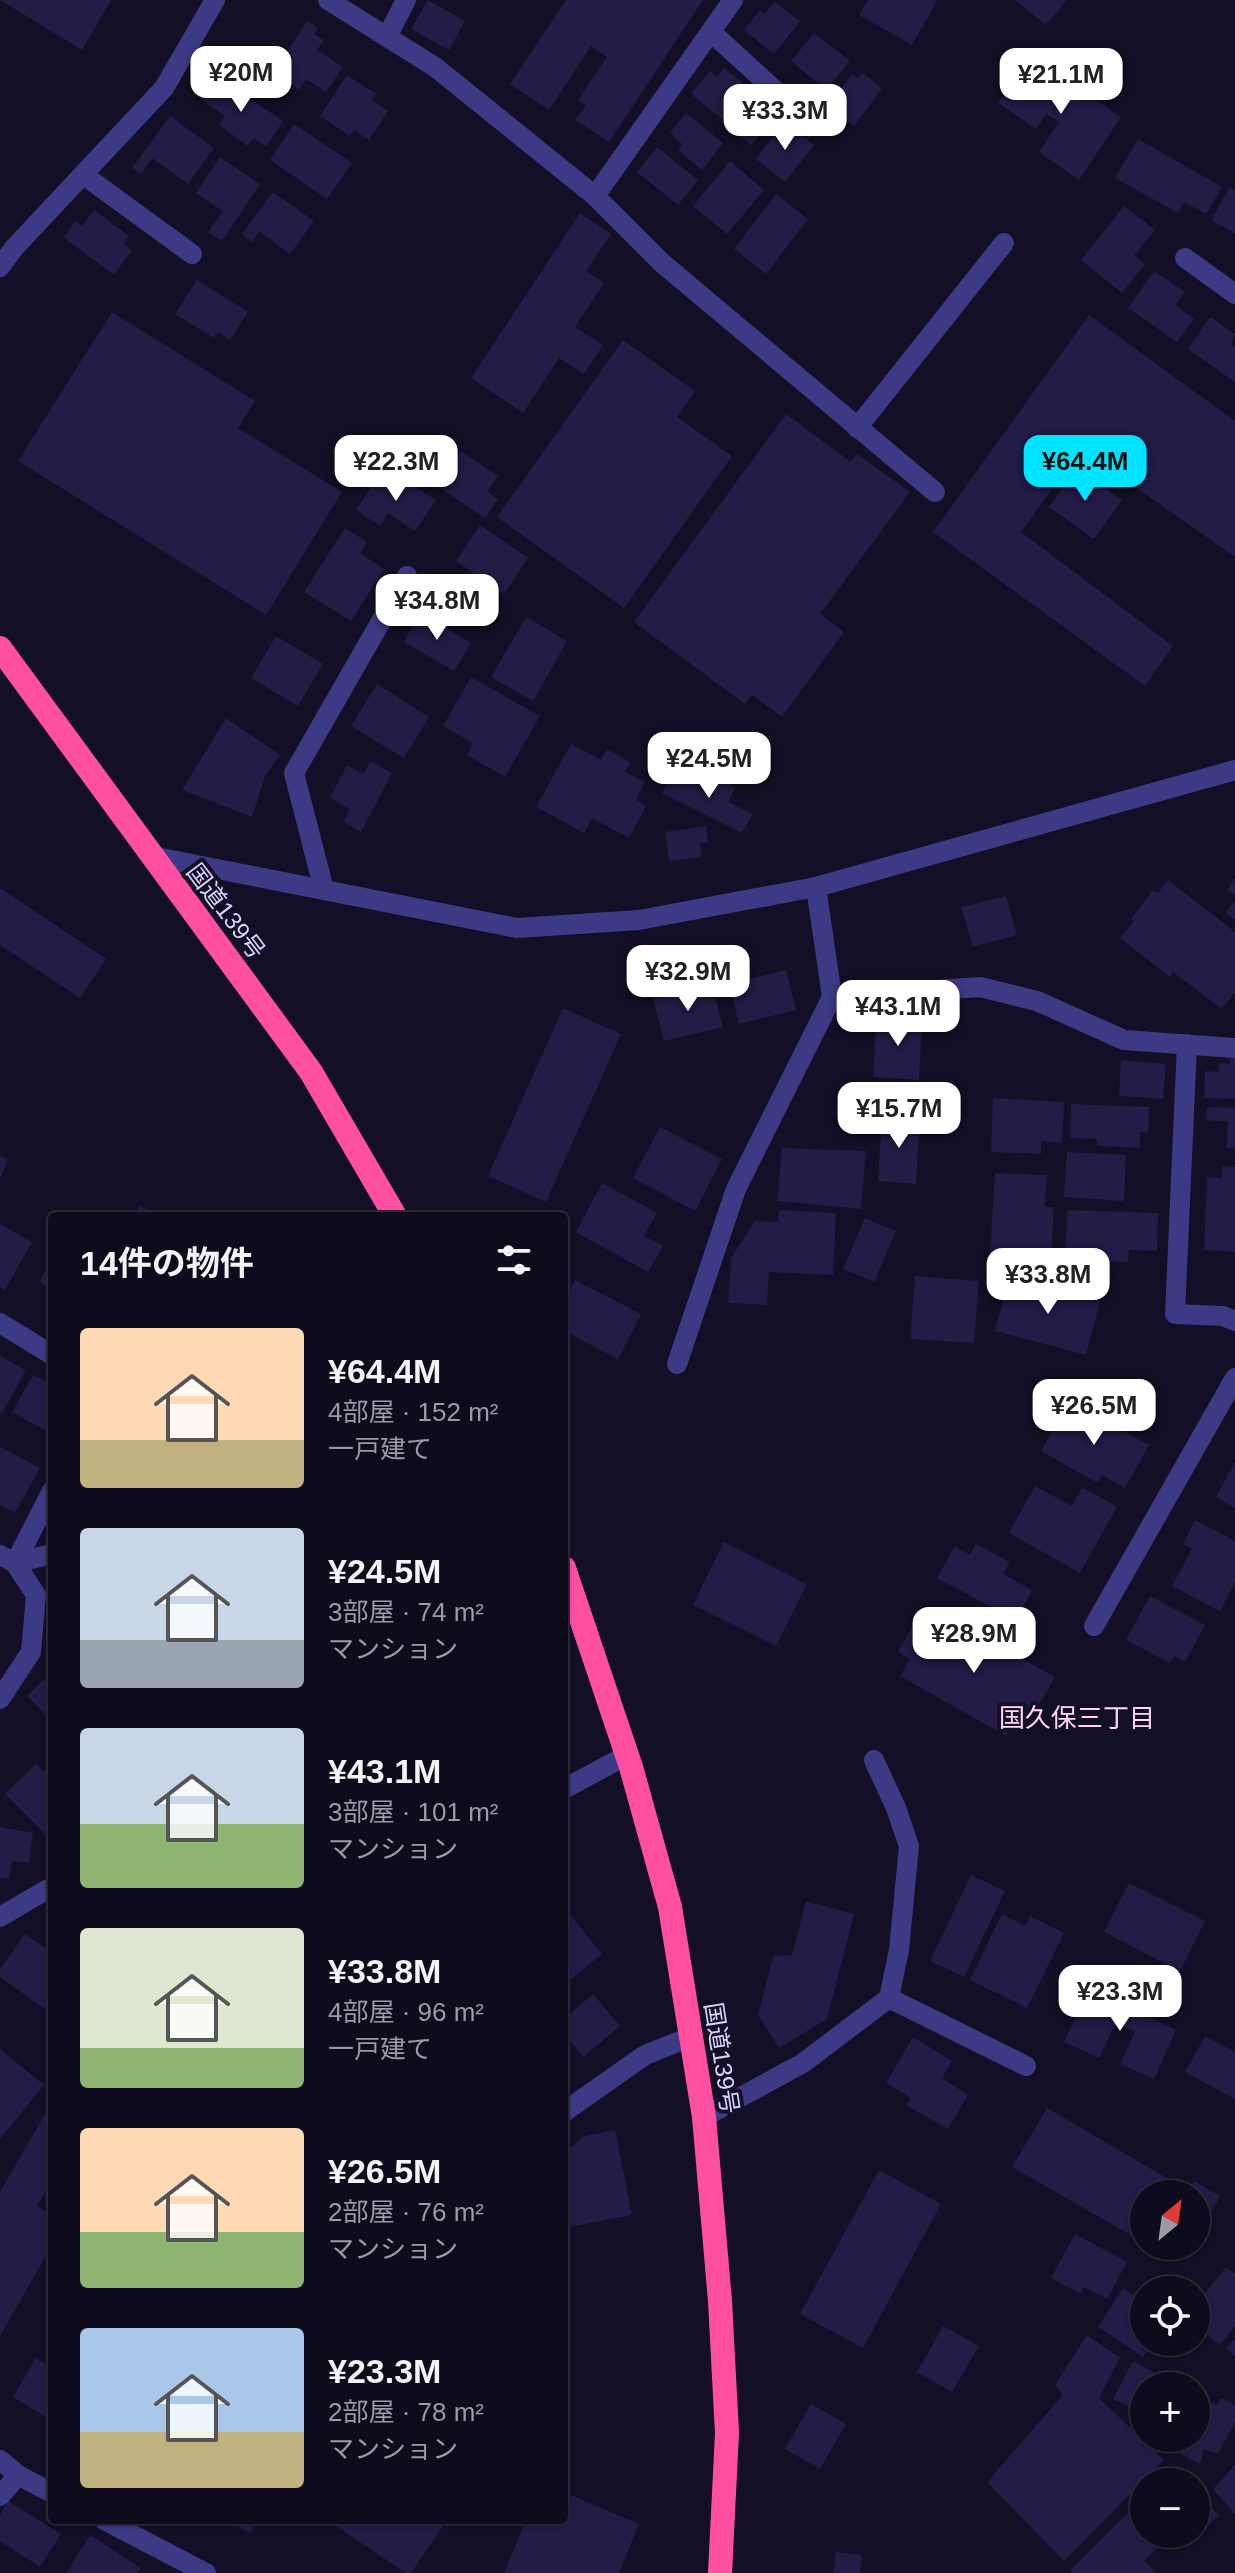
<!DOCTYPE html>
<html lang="ja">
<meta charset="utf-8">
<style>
:root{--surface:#0e0b1c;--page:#171425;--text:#f1f3f6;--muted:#9b9ba3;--line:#2e2b3b;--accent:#00e5ff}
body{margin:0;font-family:Helvetica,"Noto Sans JP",sans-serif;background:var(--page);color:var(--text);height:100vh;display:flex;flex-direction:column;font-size:30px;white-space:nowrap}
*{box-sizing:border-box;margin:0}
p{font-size:26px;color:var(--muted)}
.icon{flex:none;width:44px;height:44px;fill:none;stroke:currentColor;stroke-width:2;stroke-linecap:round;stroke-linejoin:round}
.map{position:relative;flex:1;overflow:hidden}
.details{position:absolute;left:48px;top:1212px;width:520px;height:1312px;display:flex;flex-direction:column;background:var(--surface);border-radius:8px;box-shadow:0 2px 6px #0004,0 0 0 2px var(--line)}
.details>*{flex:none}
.needle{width:52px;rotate:29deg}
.controls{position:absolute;left:1130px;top:2180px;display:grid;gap:16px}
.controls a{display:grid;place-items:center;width:80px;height:80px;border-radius:50%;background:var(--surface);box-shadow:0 2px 6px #0004,0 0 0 2px var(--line);font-size:40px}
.price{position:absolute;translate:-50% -68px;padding:0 18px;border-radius:16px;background:#fff;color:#222;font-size:26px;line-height:52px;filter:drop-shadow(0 2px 4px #0008)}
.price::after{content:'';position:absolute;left:50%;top:48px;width:24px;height:18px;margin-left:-12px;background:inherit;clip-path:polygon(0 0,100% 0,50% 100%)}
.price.current{background:var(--accent);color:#111}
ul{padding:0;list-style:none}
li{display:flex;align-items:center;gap:24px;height:200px;padding:0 32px}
li span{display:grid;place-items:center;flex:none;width:224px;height:160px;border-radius:8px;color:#555}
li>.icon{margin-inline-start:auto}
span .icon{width:96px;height:96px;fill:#fffc;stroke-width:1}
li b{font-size:34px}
h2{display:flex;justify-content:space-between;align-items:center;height:96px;padding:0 32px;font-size:34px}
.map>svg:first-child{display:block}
.building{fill:#241b47}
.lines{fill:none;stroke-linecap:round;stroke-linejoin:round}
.minor{stroke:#3d3a85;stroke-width:20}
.highway{stroke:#ff4fa3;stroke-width:24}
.labels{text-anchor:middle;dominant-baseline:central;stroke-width:8;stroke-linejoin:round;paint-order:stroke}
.street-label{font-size:24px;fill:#d9d4ff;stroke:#130f26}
.neighbourhood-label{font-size:26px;fill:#ffd6f0;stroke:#130f26}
</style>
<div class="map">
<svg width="1235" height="2573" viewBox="0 0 1235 2573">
<rect width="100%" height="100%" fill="#130f26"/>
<!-- building -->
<g class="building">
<path d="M0,0H111L82,50Z"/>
<path d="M428,0L465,21L449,50L411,29Z"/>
<path d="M566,0H703L609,142L575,120L586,105L578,100L607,57L591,46L549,110L510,84Z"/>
<path d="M868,0H935L937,1L912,45L859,15Z"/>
<path d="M1015,0H1067L1046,25Z"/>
<path d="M775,2L800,21L774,54L744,30L759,11L765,13Z"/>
<path d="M307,21L318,28L314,34L324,40L317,50L343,67L326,92L306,79L299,90L274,73Z"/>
<path d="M814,33L850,61L826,90L791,61Z"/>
<path d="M1030,56L1121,117L1079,180L1039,152L1059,122L1046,114L1036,129L998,103Z"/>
<path d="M724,68L748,87L722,119L691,94L710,71L717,77Z"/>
<path d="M862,73L882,88L854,126L828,107L852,74L858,78Z"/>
<path d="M347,75L376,94L372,100L388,111L369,140L354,130L350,136L320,116Z"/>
<path d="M216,76L283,121L266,147L253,138L248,146L219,125L225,116L200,99Z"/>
<path d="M753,94L777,114L751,145L727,125Z"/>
<path d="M686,113L723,143L702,170L678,150L682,144L670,133Z"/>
<path d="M170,116L214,148L188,184L152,158L141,174L132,168Z"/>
<path d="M784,122L814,145L785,182L756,159Z"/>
<path d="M294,124L352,163L327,199L270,160Z"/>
<path d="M1138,139L1222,187L1206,214L1184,202L1178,213L1115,178Z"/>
<path d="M657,147L698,180L678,205L637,172Z"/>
<path d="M220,157L260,184L222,241L208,232L223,211L196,193Z"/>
<path d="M730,161L764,190L727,234L693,206Z"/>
<path d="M1230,187L1235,190V233L1211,220Z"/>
<path d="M273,192L314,221L290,254L259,231L252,242L242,234Z"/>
<path d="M776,194L808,219L766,274L734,249Z"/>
<path d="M1124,206L1155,230L1134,256L1145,264L1122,293L1081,260Z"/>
<path d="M94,210L129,236L124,243L132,250L114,275L64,238L75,221L82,226Z"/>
<path d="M580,213L611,234L586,271L604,283L575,327L603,345L584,374L559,358L523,413L471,378Z"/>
<path d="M1154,271L1185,292L1175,305L1194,319L1177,342L1128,308Z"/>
<path d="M197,280L248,312L230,340L218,332L214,338L175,314Z"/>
<path d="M112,312L255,401L238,428L342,492L266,615L18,461Z"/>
<path d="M1089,315L1235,421V557L1081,449L1021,532L1173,646L1145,686L933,532Z"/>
<path d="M1210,317L1235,334L1231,344L1235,347V382L1188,349Z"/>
<path d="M623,340L695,391L677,417L732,456L624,608L497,517Z"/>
<path d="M786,414L851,462L857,454L910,492L820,614L844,632L782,717L752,695L745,704L634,622Z"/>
<path d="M461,451L498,476L487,491L498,499L485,518L437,486Z"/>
<path d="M1079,465L1095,477L1093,480L1122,500L1094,539L1049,507Z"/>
<path d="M380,474L399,486L403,479L436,500L415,531L388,513L380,526L356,510Z"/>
<path d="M480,525L528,558L504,594L456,561Z"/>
<path d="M345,528L367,542L360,553L384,569L351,621L304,592Z"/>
<path d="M420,613L471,643L454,671L404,642Z"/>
<path d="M526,617L567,641L533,701L491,677Z"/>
<path d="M276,636L323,664L298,706L251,678Z"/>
<path d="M471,677L540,716L505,777L467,755L473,743L443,726Z"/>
<path d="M377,684L429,717L404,758L351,726Z"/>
<path d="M226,718L280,755L265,776L252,817L182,790Z"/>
<path d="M571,744L601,760L607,749L630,762L625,772L645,782L636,800L646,806L629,838L592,818L584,833L536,807Z"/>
<path d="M370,761L392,773L361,832L343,822L350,809L330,798L347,765L364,774Z"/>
<path d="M705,772L736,787L728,802L753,814L742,833L662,793L672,773L698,786Z"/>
<path d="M706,826L708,842L700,843L702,857L669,861L665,832Z"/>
<path d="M1235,878V895L1227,890Z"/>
<path d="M1168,880L1235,932V992L1222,1009L1173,972L1170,977L1120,938L1134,921L1131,919L1153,890L1158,893Z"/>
<path d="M0,888L106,959L80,998L0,945Z"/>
<path d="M1006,896L1017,935L973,947L961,907Z"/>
<path d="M1235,900V920L1226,913Z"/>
<path d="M786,970L796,1010L739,1024L729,984Z"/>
<path d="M712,984L723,1027L664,1041L653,999Z"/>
<path d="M563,1008L621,1034L546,1202L488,1176Z"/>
<path d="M876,1015L922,1018L919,1080L873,1077Z"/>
<path d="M1230,1057L1235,1058V1099L1204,1098L1205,1071L1218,1072L1219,1063L1230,1064Z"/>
<path d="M1121,1060L1166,1064L1163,1099L1119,1096Z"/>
<path d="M993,1098L1064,1102L1062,1143L1041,1141V1154L991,1152Z"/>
<path d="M1071,1104L1149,1107L1148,1133L1140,1132V1148L1097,1146V1139L1070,1138Z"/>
<path d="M1207,1107L1235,1108V1148H1227L1228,1122L1206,1120Z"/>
<path d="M882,1117L920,1119L916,1184L878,1181Z"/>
<path d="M660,1127L722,1159L695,1211L633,1178Z"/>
<path d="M782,1148L866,1151L861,1209L777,1201Z"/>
<path d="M1067,1152L1126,1155L1124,1201L1064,1197Z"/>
<path d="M0,1156L8,1160L0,1178Z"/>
<path d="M1222,1166L1235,1167V1252L1204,1250L1207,1177L1222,1178Z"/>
<path d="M995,1173L1047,1175L1045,1207H1054L1051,1259L990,1255Z"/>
<path d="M602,1183L657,1213L644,1236L663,1246L648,1272L576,1232Z"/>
<path d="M140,1206L161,1216H135Z"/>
<path d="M779,1210L836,1213L833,1275L769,1272L767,1305L728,1303L731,1258L755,1221L778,1222Z"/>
<path d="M1067,1210L1158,1213L1157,1251L1129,1250L1128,1262L1065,1260Z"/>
<path d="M865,1218L896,1231L874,1282L843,1269Z"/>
<path d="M0,1224L32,1242L5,1290L0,1287Z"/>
<path d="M52,1258V1290L39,1282Z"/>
<path d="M915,1276L979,1281L974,1343L910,1339Z"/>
<path d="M1009,1277L1100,1301L1086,1355L995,1331Z"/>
<path d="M575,1280L641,1314L618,1359L564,1331V1301Z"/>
<path d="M0,1356L26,1370L2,1413L0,1412Z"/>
<path d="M33,1375L52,1385V1434L12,1412Z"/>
<path d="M1068,1401L1149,1445L1125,1488L1102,1475L1098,1483L1041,1451Z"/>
<path d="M0,1447L40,1468L15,1513L0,1505Z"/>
<path d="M1235,1462V1508L1216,1497Z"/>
<path d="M1035,1486L1072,1506L1082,1487L1117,1507L1080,1573L1009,1533Z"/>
<path d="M1195,1520L1235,1541V1582L1220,1611L1172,1586L1192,1549L1183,1544Z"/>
<path d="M724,1542L807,1584L776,1646L693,1605Z"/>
<path d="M976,1544L1010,1562L1003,1574L1032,1590L1016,1620L937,1578L955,1546L970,1555Z"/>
<path d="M1150,1596L1205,1625L1185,1662L1174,1656L1170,1663L1126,1640Z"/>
<path d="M919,1614L964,1639L969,1629L1055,1677L1029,1723L1017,1716L1006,1736L900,1676L910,1659L898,1652Z"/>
<path d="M52,1672V1721L27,1696Z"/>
<path d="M36,1764L44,1772L52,1765V1827L45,1834L5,1794Z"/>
<path d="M0,1827L33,1833L29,1863L12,1861L9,1879L0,1878Z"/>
<path d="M971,1875L1005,1891L964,1977L930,1961Z"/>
<path d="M1129,1883L1205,1921L1180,1971L1104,1932Z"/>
<path d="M806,1901L854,1914L827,2019L779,2048L758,2015L773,1956L792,1955Z"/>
<path d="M564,1907L602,1954L564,1985Z"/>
<path d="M1002,1914L1025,1926L1030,1916L1064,1933L1027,2008L970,1980Z"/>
<path d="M25,1934L52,1953V2014L0,1977V1969Z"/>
<path d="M1089,1989L1176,2030L1154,2079L1120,2064L1135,2032L1116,2023L1099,2058L1064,2042Z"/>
<path d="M593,1994L620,2026L583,2057L564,2033V2019Z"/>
<path d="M1205,2036L1235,2052V2099L1185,2072Z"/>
<path d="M913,2037L952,2061L942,2078L968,2095L948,2129L906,2105L911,2098L886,2083Z"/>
<path d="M0,2049L44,2085L0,2139Z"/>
<path d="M1047,2108L1177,2184L1171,2194H1144L1143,2242L1012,2167Z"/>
<path d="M46,2112L52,2116V2181L37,2206L52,2215V2245L0,2336V2192Z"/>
<path d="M615,2130L632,2215L564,2228V2153L584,2136Z"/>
<path d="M879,2170L941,2204L863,2348L800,2314Z"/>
<path d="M1194,2181L1220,2196L1205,2223L1196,2218V2194H1187Z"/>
<path d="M1075,2234L1127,2262L1107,2299L1084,2287L1081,2294L1051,2278Z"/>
<path d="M1226,2267L1235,2274V2326L1220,2345L1196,2326V2305Z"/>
<path d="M1123,2288L1144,2302V2342H1153L1143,2357L1098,2327Z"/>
<path d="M943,2326L979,2346L952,2392L917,2372Z"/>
<path d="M1087,2335L1120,2358L1099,2398L1164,2460L1064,2561L987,2482L1063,2395L1055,2385Z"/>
<path d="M1235,2339V2356L1226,2348Z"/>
<path d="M36,2358L52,2368V2421L13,2397Z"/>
<path d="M1133,2361L1171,2381L1174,2373L1190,2382L1188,2386H1144V2414L1113,2399Z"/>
<path d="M1196,2395L1217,2405L1221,2398L1235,2405V2422L1218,2454L1204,2449L1200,2464L1169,2448L1171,2438H1196Z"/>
<path d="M811,2404L846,2424L820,2469L785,2449Z"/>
<path d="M1235,2465V2514L1213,2489Z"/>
<path d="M1172,2468L1186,2482H1158Z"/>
<path d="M564,2492L639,2524L619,2573H504L526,2520H564Z"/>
<path d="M1196,2492L1219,2515L1196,2538L1192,2534H1196Z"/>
<path d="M1144,2497V2534H1171L1144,2561L1156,2573H1072L1070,2571Z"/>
<path d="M8,2501L61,2534L40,2567L0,2541V2515Z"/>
<path d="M227,2520H257L250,2533Z"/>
<path d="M327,2520H447L411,2573H406Z"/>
<path d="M90,2535L141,2568L137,2573H66Z"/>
<path d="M836,2552L862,2555L860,2573H833Z"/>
</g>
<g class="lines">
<!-- minor -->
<g class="minor">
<path d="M328,0L435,67L595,196L662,263L935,492"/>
<path d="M711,32L790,104"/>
<path d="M387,37L406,0"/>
<path d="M85,176L192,254"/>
<path d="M595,196L733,0"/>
<path d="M1185,258L1235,294"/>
<path d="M0,267L14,248L164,88L215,0"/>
<path d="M857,428L1004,243"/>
<path d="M151,856L517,928L639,920L816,887L1235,770"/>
<path d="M324,890L294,773L407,576"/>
<path d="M832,997L980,987L1037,1001L1124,1040L1235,1048"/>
<path d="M1187,1044L1175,1314L1223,1316L1235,1321"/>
<path d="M0,1323L52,1355"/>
<path d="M677,1364L736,1189L832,997L816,887"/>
<path d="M0,1555L15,1563L36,1595L31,1652L0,1699"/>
<path d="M15,1563L52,1491"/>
<path d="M15,1563L52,1554"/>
<path d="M1094,1626L1235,1378"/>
<path d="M874,1760L896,1808L909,1846L899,1950L889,1998L1026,2066"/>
<path d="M564,1789L627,1755"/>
<path d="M0,1917L46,1890L52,1894"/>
<path d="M564,2112L645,2055L690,2037"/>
<path d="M704,2117L803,2063L889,1998"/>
<path d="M0,2460L18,2475L52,2493"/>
<path d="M0,2496L18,2475"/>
<path d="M104,2520L206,2573"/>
</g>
<!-- highway -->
<g class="highway">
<path d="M0,648L311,1072L395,1216"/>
<path d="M564,1568L631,1767L670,1907L704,2117L720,2301L727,2433L720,2573"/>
</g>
</g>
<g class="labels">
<!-- street labels -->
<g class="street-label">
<text transform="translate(226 911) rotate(53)">国道139号</text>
<text transform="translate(722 2058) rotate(81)">国道139号</text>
</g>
<!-- neighbourhood labels -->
<g class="neighbourhood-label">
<text x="1077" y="1718">国久保三丁目</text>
</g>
</g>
</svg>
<div class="controls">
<a><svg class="needle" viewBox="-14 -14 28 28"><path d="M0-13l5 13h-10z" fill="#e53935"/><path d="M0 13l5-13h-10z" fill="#9b9ba3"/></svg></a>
<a><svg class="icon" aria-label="locate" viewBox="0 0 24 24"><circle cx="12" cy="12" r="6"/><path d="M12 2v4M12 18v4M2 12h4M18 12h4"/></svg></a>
<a>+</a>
<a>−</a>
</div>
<b class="price" style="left:241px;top:114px">¥20M</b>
<b class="price" style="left:1061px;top:116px">¥21.1M</b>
<b class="price" style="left:785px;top:152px">¥33.3M</b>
<b class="price" style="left:396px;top:503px">¥22.3M</b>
<b class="price current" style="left:1085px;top:503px">¥64.4M</b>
<b class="price" style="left:437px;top:642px">¥34.8M</b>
<b class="price" style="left:709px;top:800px">¥24.5M</b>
<b class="price" style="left:688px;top:1013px">¥32.9M</b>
<b class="price" style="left:898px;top:1048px">¥43.1M</b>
<b class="price" style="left:899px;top:1150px">¥15.7M</b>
<b class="price" style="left:1048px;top:1316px">¥33.8M</b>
<b class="price" style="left:1094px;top:1447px">¥26.5M</b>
<b class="price" style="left:974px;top:1675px">¥28.9M</b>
<b class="price" style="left:1120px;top:2033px">¥23.3M</b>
<section class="details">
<h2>14件の物件<svg class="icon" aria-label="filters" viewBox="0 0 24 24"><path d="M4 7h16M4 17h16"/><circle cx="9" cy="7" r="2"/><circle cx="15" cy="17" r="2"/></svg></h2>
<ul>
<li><span style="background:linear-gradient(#ffd9b3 70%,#c2b280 0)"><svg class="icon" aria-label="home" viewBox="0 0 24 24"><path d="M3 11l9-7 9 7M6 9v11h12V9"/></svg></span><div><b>¥64.4M</b><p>4部屋 · 152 m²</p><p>一戸建て</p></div></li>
<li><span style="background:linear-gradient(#c9d6e8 70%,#9aa5b1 0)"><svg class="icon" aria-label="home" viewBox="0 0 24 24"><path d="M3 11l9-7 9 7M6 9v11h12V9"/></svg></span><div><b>¥24.5M</b><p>3部屋 · 74 m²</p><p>マンション</p></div></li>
<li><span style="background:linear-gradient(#c9d6e8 60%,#8fb573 0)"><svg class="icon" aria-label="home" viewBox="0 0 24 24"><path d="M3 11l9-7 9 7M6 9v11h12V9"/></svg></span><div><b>¥43.1M</b><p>3部屋 · 101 m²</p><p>マンション</p></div></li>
<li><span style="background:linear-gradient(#dfe7d0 75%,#8fb573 0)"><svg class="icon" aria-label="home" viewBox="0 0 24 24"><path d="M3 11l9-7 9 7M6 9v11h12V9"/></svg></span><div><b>¥33.8M</b><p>4部屋 · 96 m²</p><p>一戸建て</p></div></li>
<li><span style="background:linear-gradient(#ffd9b3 65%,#8fb573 0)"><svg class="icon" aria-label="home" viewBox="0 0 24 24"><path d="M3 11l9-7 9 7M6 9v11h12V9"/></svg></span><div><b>¥26.5M</b><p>2部屋 · 76 m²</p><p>マンション</p></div></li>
<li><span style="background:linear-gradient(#a9c7e8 65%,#c2b280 0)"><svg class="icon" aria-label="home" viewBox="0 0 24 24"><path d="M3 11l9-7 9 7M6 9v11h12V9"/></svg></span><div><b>¥23.3M</b><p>2部屋 · 78 m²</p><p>マンション</p></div></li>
</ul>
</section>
</div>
